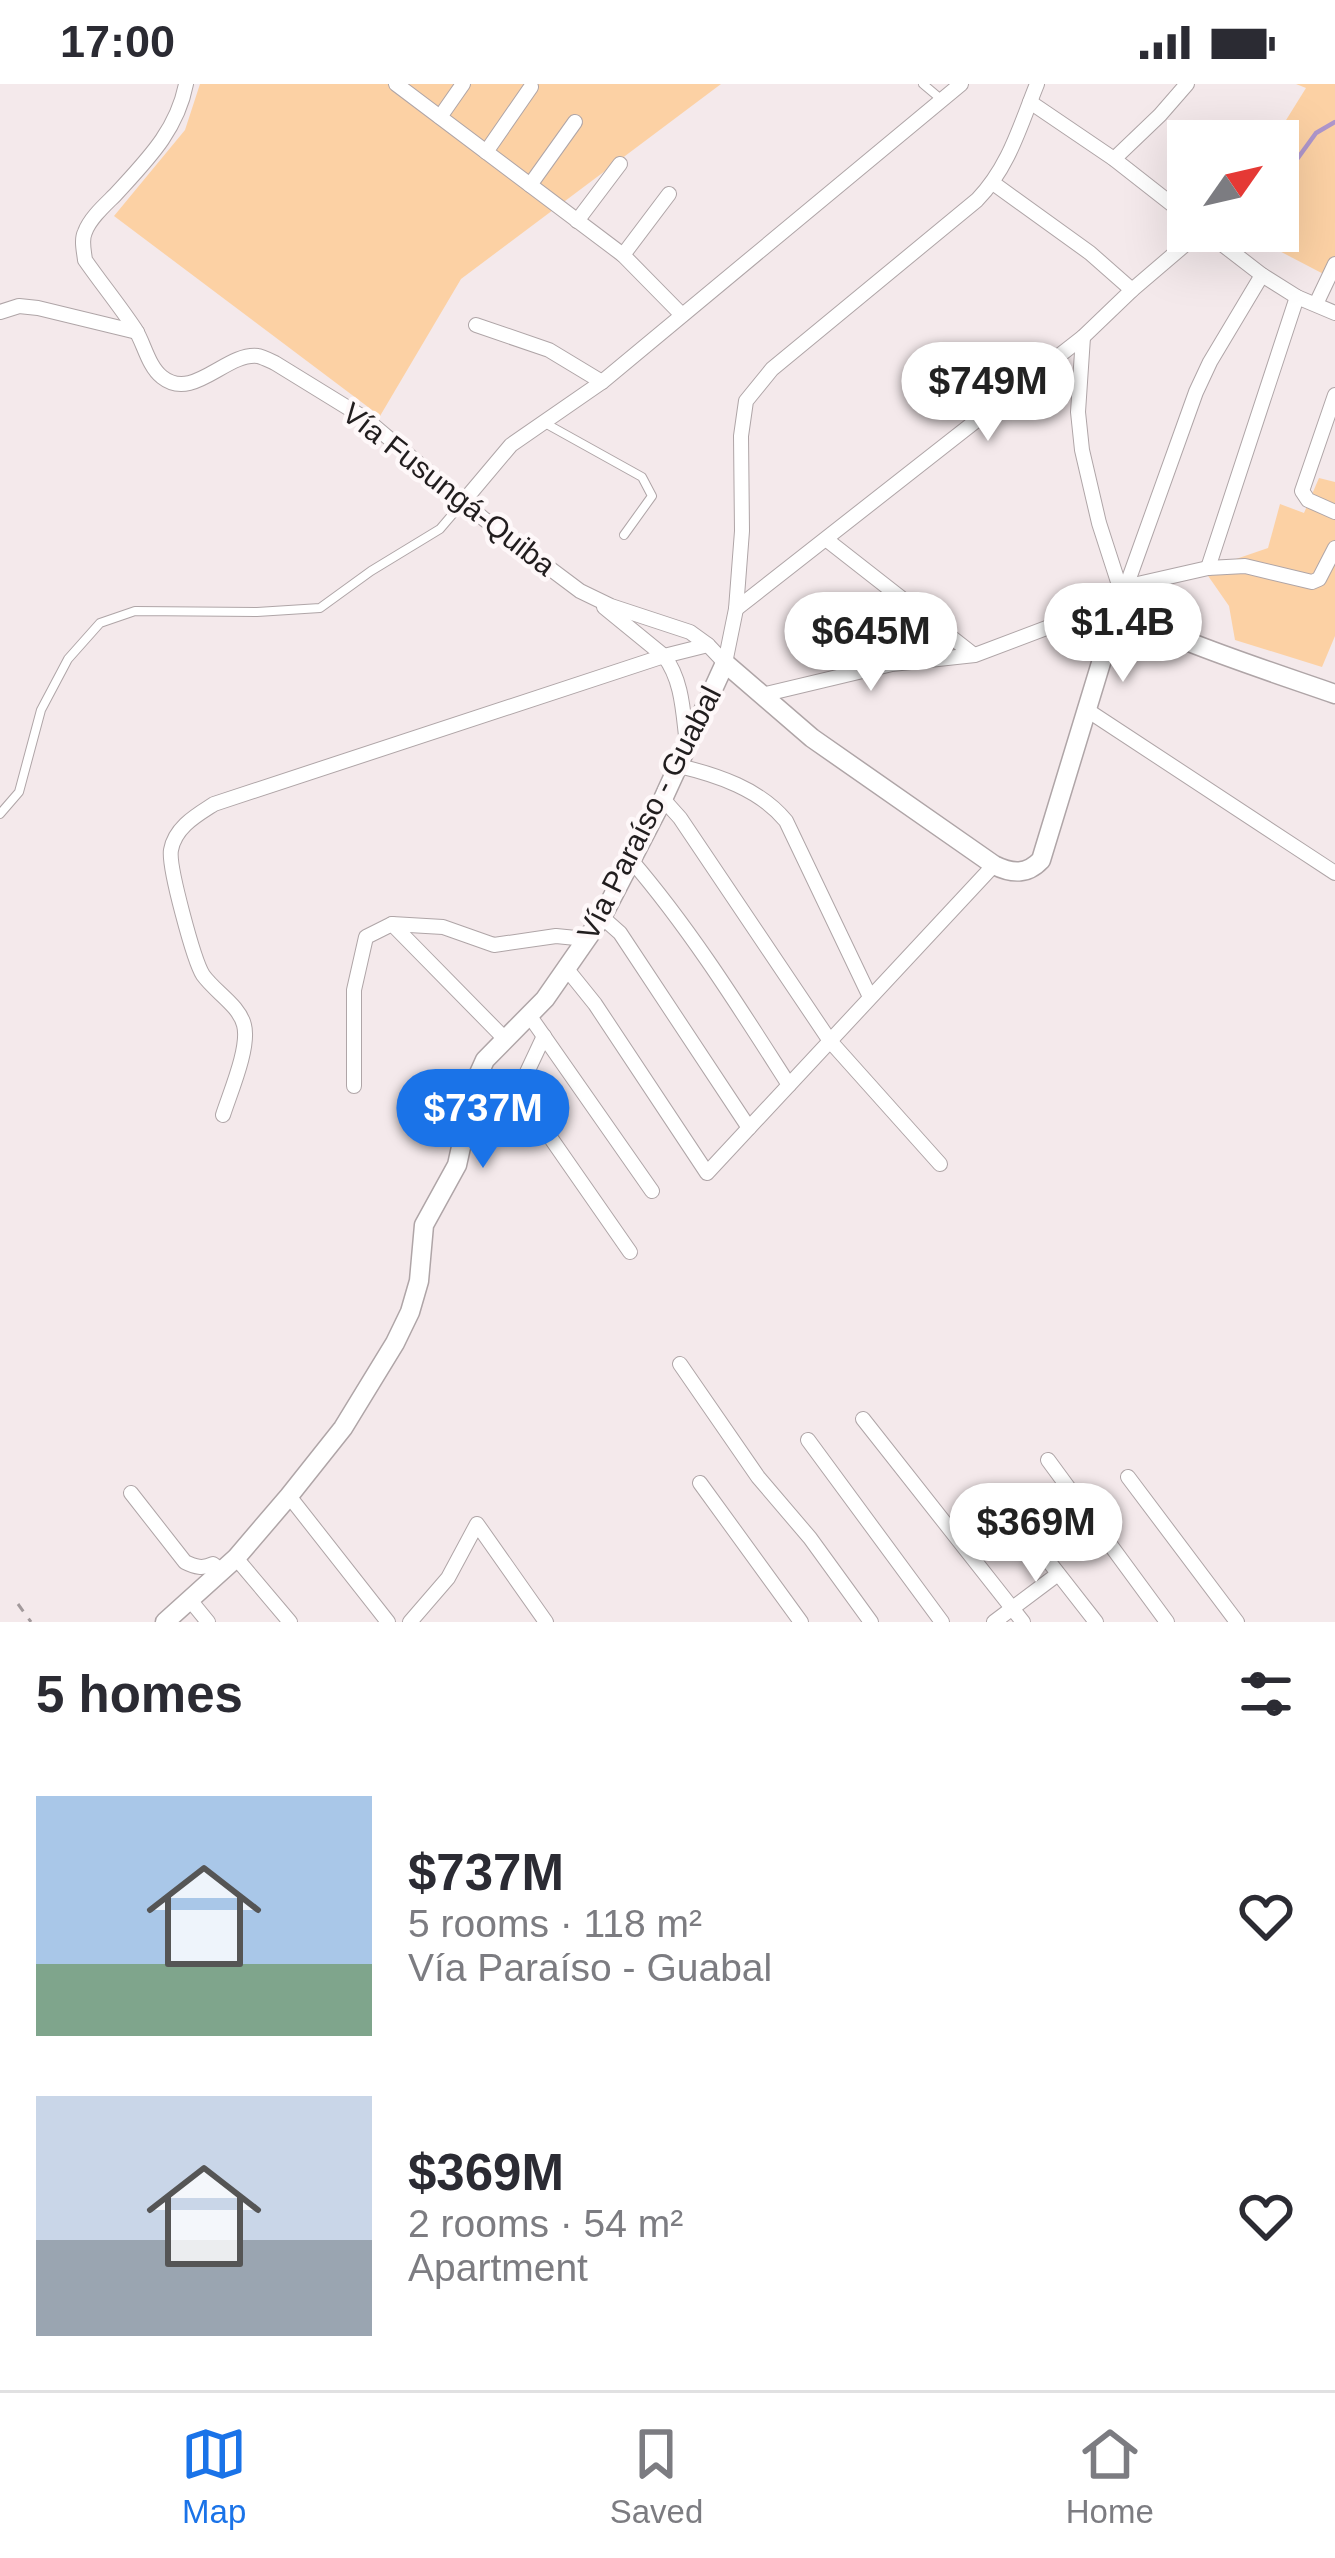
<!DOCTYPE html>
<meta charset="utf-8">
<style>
:root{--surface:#fff;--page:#f2f2f3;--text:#2b2b33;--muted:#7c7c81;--line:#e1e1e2;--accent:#1a73e8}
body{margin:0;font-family:Arial,sans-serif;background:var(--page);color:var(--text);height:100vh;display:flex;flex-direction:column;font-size:45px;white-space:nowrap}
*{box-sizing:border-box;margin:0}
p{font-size:39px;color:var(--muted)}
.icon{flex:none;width:66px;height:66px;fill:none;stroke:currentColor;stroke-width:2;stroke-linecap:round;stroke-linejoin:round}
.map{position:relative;height:1538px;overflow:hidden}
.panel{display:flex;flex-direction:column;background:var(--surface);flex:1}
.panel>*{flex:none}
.needle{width:78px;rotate:56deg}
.fabs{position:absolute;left:1167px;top:36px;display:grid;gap:24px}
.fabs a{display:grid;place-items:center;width:132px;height:132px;border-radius:0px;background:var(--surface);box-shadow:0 12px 48px #0002;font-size:60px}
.price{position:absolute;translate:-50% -102px;padding:0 27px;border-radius:42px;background:#fff;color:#222;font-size:39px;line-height:78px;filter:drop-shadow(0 3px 6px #0008)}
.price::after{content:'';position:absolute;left:50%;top:72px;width:36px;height:27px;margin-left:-18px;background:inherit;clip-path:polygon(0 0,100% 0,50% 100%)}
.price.selected{background:var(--accent);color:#fff}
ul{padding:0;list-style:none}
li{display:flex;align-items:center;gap:36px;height:300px;padding:0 36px}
li span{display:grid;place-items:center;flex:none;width:336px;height:240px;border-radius:0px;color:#555}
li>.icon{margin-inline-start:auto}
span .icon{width:144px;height:144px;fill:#fffc;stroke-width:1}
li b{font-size:51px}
h2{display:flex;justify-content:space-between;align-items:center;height:144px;padding:0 36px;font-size:51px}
.status{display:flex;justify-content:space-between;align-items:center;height:84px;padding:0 60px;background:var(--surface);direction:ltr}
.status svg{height:33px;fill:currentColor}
.menu{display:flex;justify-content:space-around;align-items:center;height:168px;border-top:3px solid var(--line);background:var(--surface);font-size:33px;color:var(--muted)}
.menu a{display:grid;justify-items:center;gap:6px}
.menu .selected{color:var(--accent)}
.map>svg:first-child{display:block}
.green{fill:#fcd1a4}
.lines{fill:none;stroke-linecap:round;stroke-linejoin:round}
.stream{stroke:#ae96cb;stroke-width:4.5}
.service-casing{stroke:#afa5a7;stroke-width:10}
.minor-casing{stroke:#afa5a7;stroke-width:16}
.tertiary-casing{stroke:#afa5a7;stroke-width:21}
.path{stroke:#a2999b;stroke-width:3;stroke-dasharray:9 9;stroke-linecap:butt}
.service{stroke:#fff;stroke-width:8}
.minor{stroke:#fff;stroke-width:14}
.tertiary{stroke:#fff;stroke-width:18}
.labels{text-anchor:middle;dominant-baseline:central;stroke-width:9;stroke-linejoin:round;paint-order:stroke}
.street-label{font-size:30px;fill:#211d1e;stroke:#fef8f9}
</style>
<div class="status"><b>17:00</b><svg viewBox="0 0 49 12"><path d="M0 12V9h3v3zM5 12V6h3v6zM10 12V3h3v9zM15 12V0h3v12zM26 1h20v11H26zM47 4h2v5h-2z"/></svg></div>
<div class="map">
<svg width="1335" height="1538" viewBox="0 0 1335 1538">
<rect width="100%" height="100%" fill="#f4e9eb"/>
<!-- green -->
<g class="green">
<path d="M200,0H721L461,195L380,332L114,132L185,46Z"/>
<path d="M1296,0H1335V196L1241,147H1278V57H1273L1306,4Z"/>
<path d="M1319,394L1335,398V552L1322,583L1235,556L1229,522L1204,486L1268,464L1280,420L1304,429Z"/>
</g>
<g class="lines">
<!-- stream -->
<path class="stream" d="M1287,89L1316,49L1335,38"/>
<defs>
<g id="service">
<path d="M923,0L942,16"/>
<path d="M543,338L642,393L652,412L624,451"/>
<path d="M0,730L19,708L41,626L68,575L100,539L135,527L257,528L320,524L371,487L440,445L463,418"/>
</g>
<g id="minor">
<path d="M186,0C177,47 146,77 115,111C105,121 90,134 85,148C81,156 84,167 85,176C101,199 119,221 135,245C144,259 148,282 162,293C193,318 226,268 258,272C260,272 273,278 275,279L366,335L484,435L580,507L611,522L690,548L708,561L725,579"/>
<path d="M396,0L623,171L682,231"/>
<path d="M1030,18L1114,75L1188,133"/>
<path d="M440,33L463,0"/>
<path d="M486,68L531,3"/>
<path d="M1114,75L1160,31L1187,0"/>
<path d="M993,99L1090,169L1132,206"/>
<path d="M530,101L575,38"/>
<path d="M577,137L620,80"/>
<path d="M1205,147L1262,191L1297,213L1335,229"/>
<path d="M623,171L669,110"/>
<path d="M1316,220L1335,180"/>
<path d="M0,228L19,222L38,224L137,248"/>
<path d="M476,241L549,266L602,298"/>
<path d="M1083,253L1078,328L1082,366L1099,439L1120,504L1135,536"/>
<path d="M1335,311L1302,407L1308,416L1335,428"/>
<path d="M463,418L511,361L602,298L961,0"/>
<path d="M827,456L974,571"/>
<path d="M1208,484L1297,213"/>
<path d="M1126,503L1196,308L1210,278L1262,191"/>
<path d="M1120,504L1208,484L1245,482L1312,498L1319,495L1335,464"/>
<path d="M604,523L664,572C683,597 683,630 687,660"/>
<path d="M736,525L1083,253L1132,206L1201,147"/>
<path d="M725,579L736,525L742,447L741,352L746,317L772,285L977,116C1009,83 1020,42 1037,0"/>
<path d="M762,611L892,580L975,571L1123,515"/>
<path d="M1087,626L1335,789"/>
<path d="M679,682C717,691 760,705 786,737L870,913"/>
<path d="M663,715L680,734L830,957L940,1080"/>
<path d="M631,776C691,846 739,923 789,1001"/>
<path d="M602,833L620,849L749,1044"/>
<path d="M392,840L505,955"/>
<path d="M566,884L595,920L707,1089L994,781"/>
<path d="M529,931L652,1107"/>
<path d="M544,952L521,1001L525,1017L630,1168"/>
<path d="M354,1002V906L366,853L392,840L443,843L494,861L556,852L586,855"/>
<path d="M223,1031C230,1009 250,963 244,941C239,921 215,908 203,891C194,877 168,782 171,766C175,743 197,731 214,720L664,572L708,561"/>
<path d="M680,1280L758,1393L810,1454L871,1538"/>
<path d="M863,1335L1023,1538"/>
<path d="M808,1356L942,1538"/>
<path d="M1048,1376L1167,1538"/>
<path d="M1128,1393L1237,1538"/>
<path d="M700,1399L801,1538"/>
<path d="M131,1409L185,1478C195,1483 203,1485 213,1480L222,1487"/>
<path d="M289,1412L388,1538"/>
<path d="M236,1474L290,1538"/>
<path d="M975,1474L1015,1440L1021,1442L1096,1538"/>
<path d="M190,1516L208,1538"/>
<path d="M410,1538L448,1494L477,1440L546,1538"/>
<path d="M994,1538L1058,1490"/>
</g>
<path id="tertiary" d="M165,1538L236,1474L289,1412L343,1344L395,1259L410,1228L419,1197L424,1141L457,1081L476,996L485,976L545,915L602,833L663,715L725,579L812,654L994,781C1012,790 1027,791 1041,776L1104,569C1110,556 1118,537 1136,536C1153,535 1174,552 1189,558C1237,577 1286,593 1335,610"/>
</defs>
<!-- service casing -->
<use href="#service" class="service-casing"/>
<!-- minor casing -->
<use href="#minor" class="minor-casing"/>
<!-- tertiary casing -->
<use href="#tertiary" class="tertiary-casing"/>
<!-- path -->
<path class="path" d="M18,1520L31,1538"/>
<!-- service -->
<use href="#service" class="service"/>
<!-- minor -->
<use href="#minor" class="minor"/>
<!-- tertiary -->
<use href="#tertiary" class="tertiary"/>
</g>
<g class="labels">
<!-- street labels -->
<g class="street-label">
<text transform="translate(449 405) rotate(38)">Vía Fusungá-Quiba</text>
<text transform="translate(649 729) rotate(-63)">Vía Paraíso - Guabal</text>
</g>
</g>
</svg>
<div class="fabs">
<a><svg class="needle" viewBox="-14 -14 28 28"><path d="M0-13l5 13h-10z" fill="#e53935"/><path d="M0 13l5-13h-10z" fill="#7c7c81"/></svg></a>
</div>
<b class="price" style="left:988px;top:360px">$749M</b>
<b class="price" style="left:1123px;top:601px">$1.4B</b>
<b class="price" style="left:871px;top:610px">$645M</b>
<b class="price selected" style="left:483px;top:1087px">$737M</b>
<b class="price" style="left:1036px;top:1501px">$369M</b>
</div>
<section class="panel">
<h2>5 homes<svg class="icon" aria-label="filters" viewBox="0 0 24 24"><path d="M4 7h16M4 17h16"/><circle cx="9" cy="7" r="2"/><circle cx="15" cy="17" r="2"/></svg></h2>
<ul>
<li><span style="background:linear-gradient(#a9c7e8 70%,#7fa58c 0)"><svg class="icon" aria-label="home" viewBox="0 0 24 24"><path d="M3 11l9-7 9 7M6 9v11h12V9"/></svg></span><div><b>$737M</b><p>5 rooms · 118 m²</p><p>Vía Paraíso - Guabal</p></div><svg class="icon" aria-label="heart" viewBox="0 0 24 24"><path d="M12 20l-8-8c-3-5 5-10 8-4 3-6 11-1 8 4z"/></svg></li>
<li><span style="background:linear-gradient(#c9d6e8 60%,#9aa5b1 0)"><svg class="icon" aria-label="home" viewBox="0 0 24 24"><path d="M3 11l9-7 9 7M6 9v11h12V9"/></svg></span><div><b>$369M</b><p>2 rooms · 54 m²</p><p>Apartment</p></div><svg class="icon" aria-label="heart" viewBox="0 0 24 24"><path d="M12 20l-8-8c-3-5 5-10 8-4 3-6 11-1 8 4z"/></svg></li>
</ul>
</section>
<nav class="menu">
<a class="selected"><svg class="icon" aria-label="map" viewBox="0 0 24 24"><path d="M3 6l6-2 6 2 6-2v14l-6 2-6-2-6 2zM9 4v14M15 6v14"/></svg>Map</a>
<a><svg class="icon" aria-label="saved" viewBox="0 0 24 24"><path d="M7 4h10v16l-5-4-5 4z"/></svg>Saved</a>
<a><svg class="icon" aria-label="home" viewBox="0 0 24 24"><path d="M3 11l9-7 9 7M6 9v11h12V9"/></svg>Home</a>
</nav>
